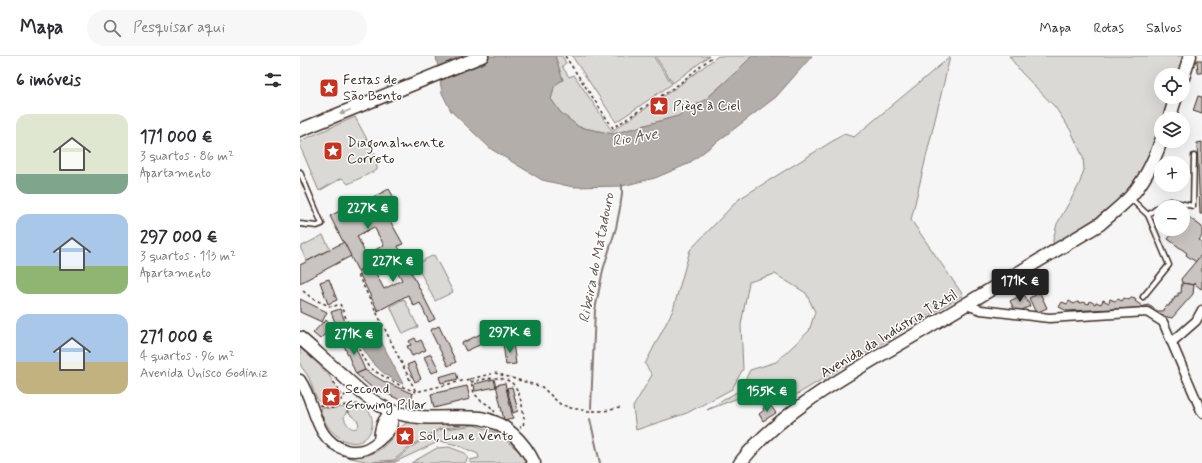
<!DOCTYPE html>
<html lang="pt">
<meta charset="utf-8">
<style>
:root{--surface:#fff;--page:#f7f7f7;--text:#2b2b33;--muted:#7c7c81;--line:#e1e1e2;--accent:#0b8043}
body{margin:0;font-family:Mynerve,sans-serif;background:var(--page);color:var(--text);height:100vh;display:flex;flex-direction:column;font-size:15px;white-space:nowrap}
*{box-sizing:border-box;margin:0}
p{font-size:13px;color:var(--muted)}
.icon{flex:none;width:22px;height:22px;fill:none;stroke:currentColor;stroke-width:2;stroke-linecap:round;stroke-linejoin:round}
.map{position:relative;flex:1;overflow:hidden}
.side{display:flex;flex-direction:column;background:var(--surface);width:300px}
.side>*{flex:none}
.tools{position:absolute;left:854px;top:12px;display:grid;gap:8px}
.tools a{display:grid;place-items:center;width:36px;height:36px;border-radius:50%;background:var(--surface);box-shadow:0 4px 16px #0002;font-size:20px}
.price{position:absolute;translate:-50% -34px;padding:0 9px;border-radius:4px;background:var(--accent);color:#fff;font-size:13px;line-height:26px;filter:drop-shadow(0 1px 2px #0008)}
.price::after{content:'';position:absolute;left:50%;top:24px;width:12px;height:9px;margin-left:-6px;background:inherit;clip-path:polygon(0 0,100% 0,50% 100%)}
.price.current{background:#222;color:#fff}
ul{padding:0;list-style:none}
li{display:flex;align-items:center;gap:12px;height:100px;padding:0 16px}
li span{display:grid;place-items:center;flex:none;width:112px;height:80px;border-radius:12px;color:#555}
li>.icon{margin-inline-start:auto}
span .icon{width:48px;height:48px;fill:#fffc;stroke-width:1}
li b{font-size:17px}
h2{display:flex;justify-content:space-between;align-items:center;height:48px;padding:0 16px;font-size:17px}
header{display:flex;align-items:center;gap:24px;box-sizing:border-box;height:56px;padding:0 20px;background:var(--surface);border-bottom:1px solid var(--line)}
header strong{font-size:19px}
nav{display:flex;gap:22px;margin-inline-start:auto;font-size:14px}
.search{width:280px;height:36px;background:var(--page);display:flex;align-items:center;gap:10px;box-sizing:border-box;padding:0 14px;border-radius:22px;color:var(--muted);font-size:15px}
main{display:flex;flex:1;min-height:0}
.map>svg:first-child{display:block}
.green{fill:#dbd9d6;stroke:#8b827a}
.water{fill:#b4aeaa;stroke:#847972}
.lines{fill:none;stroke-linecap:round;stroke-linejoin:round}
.stream{stroke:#847972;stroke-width:2}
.building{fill:#c9c3c1;stroke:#3b2a1e;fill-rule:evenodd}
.service-casing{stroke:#3b2a1e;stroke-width:7}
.minor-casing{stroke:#3b2a1e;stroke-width:11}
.tertiary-casing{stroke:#3b2a1e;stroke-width:13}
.primary-casing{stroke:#3b2a1e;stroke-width:15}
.path{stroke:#3b2a1e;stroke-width:1.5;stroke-dasharray:3 3;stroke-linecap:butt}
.service{stroke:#fff;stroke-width:4}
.minor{stroke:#fff;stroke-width:8}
.tertiary{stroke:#fff;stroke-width:10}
.primary{stroke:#fff;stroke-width:12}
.oneway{fill:#a79f9a}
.labels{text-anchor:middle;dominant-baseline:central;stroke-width:3;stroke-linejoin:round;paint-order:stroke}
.poi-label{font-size:14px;fill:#3b2a1e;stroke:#fff;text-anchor:start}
.street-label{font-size:14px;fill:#3b2a1e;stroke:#fff}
.water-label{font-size:15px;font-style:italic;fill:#65584f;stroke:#fff}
</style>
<header>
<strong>Mapa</strong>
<div class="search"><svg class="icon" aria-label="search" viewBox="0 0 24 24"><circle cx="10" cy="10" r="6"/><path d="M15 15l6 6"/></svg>Pesquisar aqui</div>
<nav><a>Mapa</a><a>Rotas</a><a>Salvos</a></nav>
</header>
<main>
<section class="side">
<h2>6 imóveis<svg class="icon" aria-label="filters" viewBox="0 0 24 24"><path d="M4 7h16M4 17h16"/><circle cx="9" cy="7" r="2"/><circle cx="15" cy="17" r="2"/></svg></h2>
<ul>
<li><span style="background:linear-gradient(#dfe7d0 75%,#7fa58c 0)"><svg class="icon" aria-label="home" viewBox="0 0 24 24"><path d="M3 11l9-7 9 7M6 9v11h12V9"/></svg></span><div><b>171 000 €</b><p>3 quartos · 86 m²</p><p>Apartamento</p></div></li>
<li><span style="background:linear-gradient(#a9c7e8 65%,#8fb573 0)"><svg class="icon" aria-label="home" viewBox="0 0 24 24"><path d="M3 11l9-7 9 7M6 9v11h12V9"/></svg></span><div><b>297 000 €</b><p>3 quartos · 113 m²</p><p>Apartamento</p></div></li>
<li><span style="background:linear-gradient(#a9c7e8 60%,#c2b280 0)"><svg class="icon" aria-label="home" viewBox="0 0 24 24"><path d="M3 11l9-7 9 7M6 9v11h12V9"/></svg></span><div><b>271 000 €</b><p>4 quartos · 96 m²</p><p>Avenida Unisco Godiniz</p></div></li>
</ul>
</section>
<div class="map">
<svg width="902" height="407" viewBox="0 0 902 407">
<rect width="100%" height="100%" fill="#f7f6f6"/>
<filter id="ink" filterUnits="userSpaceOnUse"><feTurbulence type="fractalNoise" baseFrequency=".025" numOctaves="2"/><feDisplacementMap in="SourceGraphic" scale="8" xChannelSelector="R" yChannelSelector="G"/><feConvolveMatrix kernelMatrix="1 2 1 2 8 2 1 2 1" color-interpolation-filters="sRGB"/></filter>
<g filter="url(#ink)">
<!-- green -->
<g class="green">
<path d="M255,0H262L266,7L262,10L269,21L274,19L312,75L377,31L418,0H452L435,17L406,43L378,60L313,78L279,71L261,57L251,43C255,32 251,30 263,24Z"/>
<path d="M272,0H353L372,28L316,66Z"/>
<path d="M355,0H409L373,27Z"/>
<path d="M709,0H885L878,19H861V41H871L863,63H861V70L849,105L832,131L810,153L753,189V184L757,168L779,129L784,114L783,101L771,75L755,51L721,16Z"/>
<path d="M650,1L611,164L663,239L496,339H446L407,354L440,334L450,314L476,306L509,275L515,256L506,237L475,218L449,226L441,269L443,313L432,333L387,357L336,374L333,351L352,319L345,308L373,254L390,194L439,143L544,78L554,81Z"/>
<path d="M55,61L77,102V114L48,128L42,122L19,135L0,90V85Z"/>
<path d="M23,179L30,193L7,205L0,191Z"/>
<path d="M134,199L153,236L135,245L116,208Z"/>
<path d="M104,243L118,271L103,278L90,250Z"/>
<path d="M0,292C15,305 36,321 39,341C38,345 35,349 31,350C16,352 13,331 9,322C7,317 2,313 0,308C0,304 0,297 0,292Z"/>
<path d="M51,350C55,350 60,349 63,351C84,360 67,404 36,379C28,373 22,362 20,352L22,351C31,355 38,351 47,351L48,352L47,355L44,361C45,368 55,379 59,368L57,364L49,358Z"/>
<path d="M111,365L174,367L139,373L112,389L94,404L70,406L46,401C65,401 77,399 90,384C97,376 100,369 111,365Z"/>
<path d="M174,369L197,377L225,400L228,407H170V404L179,402L178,398L157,389L140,385L93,407H76L95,405L113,390L139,374Z"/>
<path d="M149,391L165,397L168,402L165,407H111L137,392Z"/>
</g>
<!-- water -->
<g class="water">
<path d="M136,0H255L263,24C251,30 255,32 251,43L261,57L279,71L313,78L378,60L406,43L435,17L452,0H512L476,41L388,108L355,122L322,130L273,131L242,124L191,93L151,55L142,37Z"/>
<path d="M79,281L103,328C82,319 72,308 61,289Z"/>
</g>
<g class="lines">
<!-- stream -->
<g class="stream">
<path d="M291,352L295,254L303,214L316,172L320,152L322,138V129"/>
<path d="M290,363L300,407"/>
</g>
</g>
<!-- building -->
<g class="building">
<path d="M897,4H902V17H898Z"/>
<path d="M898,40L902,41V58L893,55Z"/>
<path d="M902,86V158H900L897,87Z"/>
<path d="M89,133L97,147L84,154L103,188L98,190L100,194L58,215L30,160L67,141L69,143ZM74,171L84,189L66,199L57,180Z"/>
<path d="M886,159L902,171V180L899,184L902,186V198L896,206L886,199L887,197L868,183L876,173H883V164Z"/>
<path d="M44,186L51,200L0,227V209Z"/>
<path d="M100,194L135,263L129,266L120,247L114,250L108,239L78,255L58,215ZM92,205L102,224L84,233L74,214Z"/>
<path d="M902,198V232L901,233L894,227V229L882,227L881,223Z"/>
<path d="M29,223L37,244L28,248L20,226Z"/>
<path d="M882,227L894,229L893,238L872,262L858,259L841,251L848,249L858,255H863V253H865L866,250H869L870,247H872V244H874L875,240H878V237H881Z"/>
<path d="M740,237L747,252L736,257L729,242Z"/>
<path d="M724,238L730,250L720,255H715L710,245Z"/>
<path d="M824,242L829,244L831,242L836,243L835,245L842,250L839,252L767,255L759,251L762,246L767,248L769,245L774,248L777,246L781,247L783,246L789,248L790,245L795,248L796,246L801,248L803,244L809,247L810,243L815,245L818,243L822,245Z"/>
<path d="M0,243L27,256L22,266L0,256Z"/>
<path d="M40,253L52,283L43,287L31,256Z"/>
<path d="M26,264L31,269L29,272L30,273L20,283L13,277L23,266L24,267Z"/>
<path d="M139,270L156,306L148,310L130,274Z"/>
<path d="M197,270L202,279L166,295L162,287Z"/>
<path d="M115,282L117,286L121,284L126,294L112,300L107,290L111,289L109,285Z"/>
<path d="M52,283L65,314L56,318L43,287Z"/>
<path d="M213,287L216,308L206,309L203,288Z"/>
<path d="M131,298L139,314L132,317L124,301Z"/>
<path d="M114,306L121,323L115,326L107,309Z"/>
<path d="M65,314L83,325L113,338L109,348L70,330L56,318Z"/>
<path d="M156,316L158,323L141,327L139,321Z"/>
<path d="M194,323L196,331L175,335L174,328Z"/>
<path d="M205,327L213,362L204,364L196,329Z"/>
<path d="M167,330L170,343L134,352L131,338Z"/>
<path d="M212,331L218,355L213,357L207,332Z"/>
<path d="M467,350L469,352L471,350L476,357L463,365L459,358L464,354L463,352Z"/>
</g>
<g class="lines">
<defs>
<g id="service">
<path d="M0,116L22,168L17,170L0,168"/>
<path d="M830,142L848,159L869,209L843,241"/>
<path d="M848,159L864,147L870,145L893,150L894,100"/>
</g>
<g id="minor">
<path d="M666,249L681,254L749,262L847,256L863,266L902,357"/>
<path d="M872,286L896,265L902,254"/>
</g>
<g id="tertiary">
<path d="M0,324C16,347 13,384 46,394C58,397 67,394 77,386C90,375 94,373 92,355"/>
<path d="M79,384C80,372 82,363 92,355"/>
</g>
<g id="primary">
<path d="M883,22L890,0"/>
<path d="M869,63L876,41"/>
<path d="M0,74L182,0"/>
<path d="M0,282C14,294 27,306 41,318C56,332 73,348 92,355C120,366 151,359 180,362C205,366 224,386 234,407"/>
<path d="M440,407C483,352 553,316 613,280C675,243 738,205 800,168C810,159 822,150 831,140C845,124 854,105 861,85"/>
</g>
</defs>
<!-- service casing -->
<use href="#service" class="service-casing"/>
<!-- minor casing -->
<use href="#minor" class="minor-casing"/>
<!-- tertiary casing -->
<use href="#tertiary" class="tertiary-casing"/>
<!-- primary casing -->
<use href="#primary" class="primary-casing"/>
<!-- path -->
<g class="path">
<path d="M265,0L313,72L379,28L413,0"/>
<path d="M58,219L116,336"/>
<path d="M3,235L13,243L32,251L40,248L62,300L68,310L76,316L103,331L116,336L195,317L242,331L260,348L271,352L287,355H304L320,352"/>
<path d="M170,322L174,337L181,345L189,349L195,356"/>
<path d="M171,326C184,323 202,318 213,328C218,333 219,340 221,345C223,353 225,362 223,370L220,371"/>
<path d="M40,345L47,337"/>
<path d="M19,349L32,352L37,350C44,340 39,334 33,325"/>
<path d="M37,350L61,348"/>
<path d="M48,357L49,349"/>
</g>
<!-- service -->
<use href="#service" class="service"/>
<!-- minor -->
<use href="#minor" class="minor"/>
<!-- tertiary -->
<use href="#tertiary" class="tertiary"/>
<!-- primary -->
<use href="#primary" class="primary"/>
</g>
<!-- one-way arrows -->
<defs><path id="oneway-solid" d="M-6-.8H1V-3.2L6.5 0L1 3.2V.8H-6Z"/></defs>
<use class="oneway" href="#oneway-solid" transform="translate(45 56) rotate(158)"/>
</g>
<!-- icons -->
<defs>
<symbol id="sight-square" viewBox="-11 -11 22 22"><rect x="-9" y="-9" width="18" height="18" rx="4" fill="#c8321e" stroke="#fff"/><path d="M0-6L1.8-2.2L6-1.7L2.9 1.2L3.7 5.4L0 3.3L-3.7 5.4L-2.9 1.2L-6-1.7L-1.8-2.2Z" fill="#fff"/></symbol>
</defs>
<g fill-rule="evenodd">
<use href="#sight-square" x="18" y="21" width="22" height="22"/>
<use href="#sight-square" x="348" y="39" width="22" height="22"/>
<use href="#sight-square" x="22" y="84" width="22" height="22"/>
<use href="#sight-square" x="20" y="330" width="22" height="22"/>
<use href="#sight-square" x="94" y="369" width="22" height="22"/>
</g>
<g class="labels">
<!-- poi labels -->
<g class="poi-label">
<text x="43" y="24">Festas de<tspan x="43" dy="16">São Bento</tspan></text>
<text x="373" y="50">Piège à Ciel</text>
<text x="47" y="87">Diagonalmente<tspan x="47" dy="16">Correto</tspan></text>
<text x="45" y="333">Second<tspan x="45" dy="16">Growing Pillar</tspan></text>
<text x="119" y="380">Sol, Lua e Vento</text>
</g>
<!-- street labels -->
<g class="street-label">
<text transform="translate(589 278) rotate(-31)">Avenida da Indústria Têxtil</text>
</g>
<!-- water labels -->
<g class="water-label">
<text transform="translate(335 82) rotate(-10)">Rio Ave</text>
<text transform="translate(297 202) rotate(-79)">Ribeira do Matadouro</text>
</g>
</g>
</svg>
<div class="tools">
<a><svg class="icon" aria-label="locate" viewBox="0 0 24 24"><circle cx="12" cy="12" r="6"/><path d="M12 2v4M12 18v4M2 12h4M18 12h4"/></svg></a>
<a><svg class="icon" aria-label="layers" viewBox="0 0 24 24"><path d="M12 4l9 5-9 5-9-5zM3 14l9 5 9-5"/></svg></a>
<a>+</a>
<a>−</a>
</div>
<b class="price" style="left:68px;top:174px">227K €</b>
<b class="price" style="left:93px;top:227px">227K €</b>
<b class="price current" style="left:720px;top:247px">171K €</b>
<b class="price" style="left:210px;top:298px">297K €</b>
<b class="price" style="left:54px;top:300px">271K €</b>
<b class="price" style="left:467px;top:357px">155K €</b>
</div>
</main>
